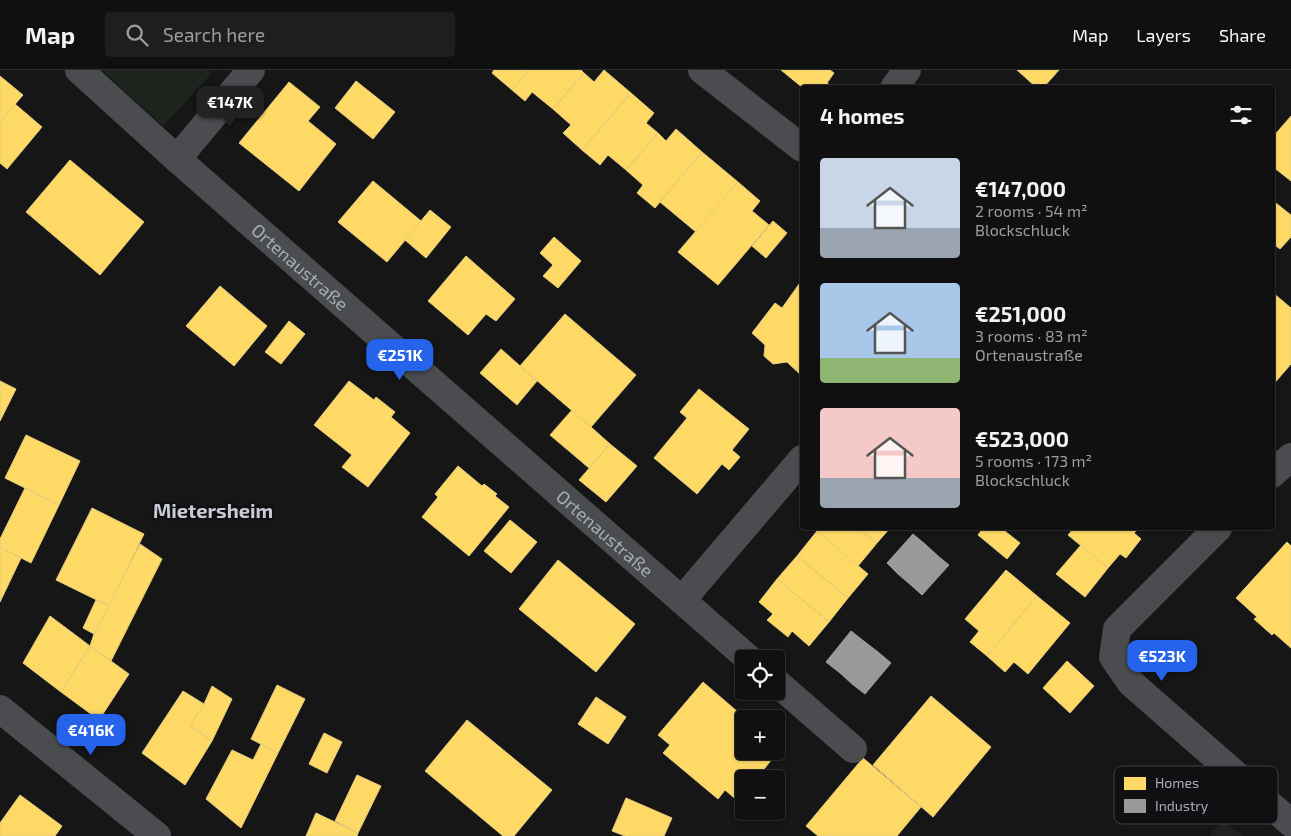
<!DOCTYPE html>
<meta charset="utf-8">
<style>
:root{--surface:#101010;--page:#1e1e1e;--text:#f1f3f6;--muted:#9c9d9f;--line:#303030;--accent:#2563eb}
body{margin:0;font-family:"Exo 2",sans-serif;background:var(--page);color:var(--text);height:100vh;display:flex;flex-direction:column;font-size:19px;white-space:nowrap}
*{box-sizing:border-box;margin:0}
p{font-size:16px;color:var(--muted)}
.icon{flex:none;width:28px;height:28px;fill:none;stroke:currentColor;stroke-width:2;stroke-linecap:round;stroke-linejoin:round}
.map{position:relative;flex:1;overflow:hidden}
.panel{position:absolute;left:800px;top:15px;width:475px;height:445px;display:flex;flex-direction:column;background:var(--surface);border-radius:5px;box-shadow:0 1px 4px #0004,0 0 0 1px var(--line)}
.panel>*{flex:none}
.buttons{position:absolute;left:735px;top:580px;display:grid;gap:10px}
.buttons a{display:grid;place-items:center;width:50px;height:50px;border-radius:5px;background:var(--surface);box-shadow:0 1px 4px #0004,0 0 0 1px var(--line);font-size:25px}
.price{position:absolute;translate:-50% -42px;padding:0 11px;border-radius:10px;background:var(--accent);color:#fff;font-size:16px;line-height:32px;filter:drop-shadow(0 1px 2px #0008)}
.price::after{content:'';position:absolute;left:50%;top:30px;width:15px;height:11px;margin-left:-8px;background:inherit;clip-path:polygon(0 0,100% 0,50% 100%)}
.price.active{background:#222;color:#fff}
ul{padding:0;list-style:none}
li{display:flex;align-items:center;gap:15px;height:125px;padding:0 20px}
li span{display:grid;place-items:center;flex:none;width:140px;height:100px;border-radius:5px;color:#555}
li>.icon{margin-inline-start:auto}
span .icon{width:60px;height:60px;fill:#fffc;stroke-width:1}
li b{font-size:21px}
h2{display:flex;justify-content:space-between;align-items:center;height:60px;padding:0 20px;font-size:21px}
header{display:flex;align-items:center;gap:30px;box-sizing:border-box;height:70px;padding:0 25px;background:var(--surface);border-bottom:1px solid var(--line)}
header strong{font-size:24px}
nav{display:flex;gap:28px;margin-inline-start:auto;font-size:18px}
.search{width:350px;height:45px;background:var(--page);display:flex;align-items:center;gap:12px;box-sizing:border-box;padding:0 18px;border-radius:5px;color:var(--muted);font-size:19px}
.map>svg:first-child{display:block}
.built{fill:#202022}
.green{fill:#1c241d}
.homes{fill:#ffd966;stroke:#e4cc7f}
.industry{fill:#999;stroke:#9d9fa2}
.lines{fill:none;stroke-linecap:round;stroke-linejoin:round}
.minor{stroke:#4a4c4f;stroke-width:28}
.labels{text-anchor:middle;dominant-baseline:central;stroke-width:5;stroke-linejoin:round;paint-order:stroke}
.street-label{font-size:18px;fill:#a6acb8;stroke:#101012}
.quarter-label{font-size:20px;font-weight:bold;fill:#c7cbd4;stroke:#101012}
.key{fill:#101012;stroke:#3d3f44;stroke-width:1}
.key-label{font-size:14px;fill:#a6acb8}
</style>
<header>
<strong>Map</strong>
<div class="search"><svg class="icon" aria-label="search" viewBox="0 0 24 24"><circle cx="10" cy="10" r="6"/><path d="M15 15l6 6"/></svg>Search here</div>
<nav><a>Map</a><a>Layers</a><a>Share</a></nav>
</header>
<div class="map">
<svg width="1291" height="766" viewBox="0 0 1291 766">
<rect width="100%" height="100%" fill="#161616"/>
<!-- built -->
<path class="built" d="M1223,751L1244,766H1209Z"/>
<!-- green -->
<path class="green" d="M102,0H208L212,3L163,56Z"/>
<!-- homes -->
<g class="homes">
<path d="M494,0H529L512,20L492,3Z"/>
<path d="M529,0H581L584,3L553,39L532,22L525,31L512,20Z"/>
<path d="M604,0L631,23L582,80L563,63L571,55L553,39L584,3L594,12Z"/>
<path d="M781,0H830L834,3L827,13L833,18H803Z"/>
<path d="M1017,0H1059L1043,18H1037Z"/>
<path d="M0,6L23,25L0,52Z"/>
<path d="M356,11L395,42L373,69L335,38Z"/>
<path d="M289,12L320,37L308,51L336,74L299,121L239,73Z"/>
<path d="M631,23L654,43L646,53L658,63L626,100L608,85L600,95L582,80Z"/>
<path d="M15,34L42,57L7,99L0,93V52Z"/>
<path d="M1291,46V111L1272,96V68Z"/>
<path d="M676,59L702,82L655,138L637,123L643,115L626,100L658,63L666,71Z"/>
<path d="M702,82L738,112L696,162L660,132Z"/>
<path d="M70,90L144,152L100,205L26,142Z"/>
<path d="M373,111L421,151L387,192L338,152Z"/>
<path d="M738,112L760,131L752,141L769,155L718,215L678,182Z"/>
<path d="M1272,130L1291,145V167L1280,179L1272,173Z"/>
<path d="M430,140L451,157L426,188L405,170Z"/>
<path d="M773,151L787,163L766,188L752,176Z"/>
<path d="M554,167L581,191L558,218L543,206L553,195L540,183Z"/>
<path d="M466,186L515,229L496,251L486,244L468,265L428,231Z"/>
<path d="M802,210V306L787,292L773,294L764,286L765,275L752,263L775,233L782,238Z"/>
<path d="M220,216L267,256L234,296L186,256Z"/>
<path d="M1272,222L1291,238V294L1272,316Z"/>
<path d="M565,244L636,305L591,357L520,296Z"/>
<path d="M289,251L305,264L281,294L265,282Z"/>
<path d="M501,279L537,311L517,335L480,303Z"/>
<path d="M0,311L16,319L0,351Z"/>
<path d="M349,311L374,330L376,327L395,342L391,347L410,363L368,417L342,397L352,385L314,355Z"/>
<path d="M699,319L749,359L732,380L740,387L729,400L722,394L697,424L654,388L687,348L680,342Z"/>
<path d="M572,340L610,374L589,398L550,365Z"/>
<path d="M26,365L80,391L59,435L5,408Z"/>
<path d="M610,374L637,396L606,432L579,410Z"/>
<path d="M458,396L482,416L484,414L497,424L495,426L509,437L469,486L422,447L438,427L435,424Z"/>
<path d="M25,418L59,435L31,493L0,477V469Z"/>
<path d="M92,438L144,464L109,536L56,510Z"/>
<path d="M510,450L537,472L511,503L484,481Z"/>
<path d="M813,458H858L877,473L858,496Z"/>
<path d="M858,458H890L877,473Z"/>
<path d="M983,458H1001L1020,473L1007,489L978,465Z"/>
<path d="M1074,458H1073H1139L1134,463L1141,469L1126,488L1120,484L1108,498L1068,465Z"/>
<path d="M817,461L868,504L848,528L797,486Z"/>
<path d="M1287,472L1291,476V578L1274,563L1272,565L1254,549L1257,547L1236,528Z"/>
<path d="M140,474L162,489L111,591L90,576L94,564Z"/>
<path d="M1081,475L1108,498L1085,527L1056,504Z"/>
<path d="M0,477L21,488L0,532Z"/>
<path d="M797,486L848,528L829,552L777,509Z"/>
<path d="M558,490L635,554L596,602L519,539Z"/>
<path d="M1006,500L1037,526L987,586L970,572L979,561L965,549Z"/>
<path d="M777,509L829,552L809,576L792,561L788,567L767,550L773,544L759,532Z"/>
<path d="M1037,526L1070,553L1028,604L1014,592L1005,602L987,586Z"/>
<path d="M96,530L109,536L94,564L83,558Z"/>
<path d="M50,546L90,576L61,622L23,593Z"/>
<path d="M90,576L129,604L99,650L61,622Z"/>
<path d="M1067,591L1094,616L1070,643L1043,618Z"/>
<path d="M703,612L746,649H744V681H776V674L781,678L756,709H744V723L738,731L725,720L718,729L663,683L670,675L658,665Z"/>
<path d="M277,615L305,629L278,683L251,669Z"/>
<path d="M212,616L232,629L212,671L190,656L204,634Z"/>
<path d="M183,621L204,634L190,656L212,671L185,715L142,683Z"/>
<path d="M931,626L991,677L933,747L873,695Z"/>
<path d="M596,627L626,647L608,674L578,654Z"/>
<path d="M467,650L552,720L514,766H503L425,701Z"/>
<path d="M324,663L342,672L327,703L309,694Z"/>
<path d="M261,674L278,683L241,758L206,729L232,680L253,690Z"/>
<path d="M863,688L921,737L897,766H818L806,756Z"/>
<path d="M357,705L381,716L358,763L335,751Z"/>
<path d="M20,725L62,756L55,766H0V753Z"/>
<path d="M626,728L672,748L664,766H625L612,761Z"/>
<path d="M316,743L358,763L357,766H306Z"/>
</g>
<!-- industry -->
<g class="industry">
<path d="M913,464L925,474L898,504L887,493Z"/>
<path d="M925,474L938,486L912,516L898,504Z"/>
<path d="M938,486L949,495L922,525L912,516Z"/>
<path d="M851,561L865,572L840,603L826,592Z"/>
<path d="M865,572L878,582L852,614L840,603Z"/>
<path d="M878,582L891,593L865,624L852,614Z"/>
</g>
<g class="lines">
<!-- minor -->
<g class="minor">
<path id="s1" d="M79,0L177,89L749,589"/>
<path d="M702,0L802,78"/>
<path d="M894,18L907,0"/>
<path d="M177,89L251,0"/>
<path d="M1272,404L1291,387"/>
<path d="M1218,458L1117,559L1113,587L1131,613L1291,753"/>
<path d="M682,530L802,389"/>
<path d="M776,612L853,679"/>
<path d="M0,639L157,766"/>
</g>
</g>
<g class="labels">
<!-- street labels -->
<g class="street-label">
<text stroke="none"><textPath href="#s1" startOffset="296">Ortenaustraße</textPath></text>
<text stroke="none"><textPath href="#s1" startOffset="701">Ortenaustraße</textPath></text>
</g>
<!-- quarter labels -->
<g class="quarter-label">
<text x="213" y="440">Mietersheim</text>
</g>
</g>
<!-- legend -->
<rect x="1114" y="696" width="164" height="58" rx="8" class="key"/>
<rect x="1124" y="707" width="22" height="13" fill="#ffd966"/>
<rect x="1124" y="729" width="22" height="14" fill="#999"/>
<g class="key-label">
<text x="1155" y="718">Homes</text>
<text x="1155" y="741">Industry</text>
</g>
</svg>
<div class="buttons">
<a><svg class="icon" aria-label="locate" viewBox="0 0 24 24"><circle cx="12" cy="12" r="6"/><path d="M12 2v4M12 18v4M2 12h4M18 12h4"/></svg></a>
<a>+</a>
<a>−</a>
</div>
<b class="price active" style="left:230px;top:58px">€147K</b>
<b class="price" style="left:400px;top:311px">€251K</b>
<b class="price" style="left:1162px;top:612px">€523K</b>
<b class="price" style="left:91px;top:686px">€416K</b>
<section class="panel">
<h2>4 homes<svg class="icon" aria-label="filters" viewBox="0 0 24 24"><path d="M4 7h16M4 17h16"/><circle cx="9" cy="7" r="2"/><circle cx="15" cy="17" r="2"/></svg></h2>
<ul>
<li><span style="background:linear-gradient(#c9d6e8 70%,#9aa5b1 0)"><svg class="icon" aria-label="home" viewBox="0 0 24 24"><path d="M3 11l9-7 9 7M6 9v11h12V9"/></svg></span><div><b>€147,000</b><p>2 rooms · 54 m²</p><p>Blockschluck</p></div></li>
<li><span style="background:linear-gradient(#a9c7e8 75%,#8fb573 0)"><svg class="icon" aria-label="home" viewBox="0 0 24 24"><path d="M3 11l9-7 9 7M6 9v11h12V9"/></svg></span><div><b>€251,000</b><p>3 rooms · 83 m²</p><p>Ortenaustraße</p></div></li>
<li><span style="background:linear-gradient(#f6c9c9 70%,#9aa5b1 0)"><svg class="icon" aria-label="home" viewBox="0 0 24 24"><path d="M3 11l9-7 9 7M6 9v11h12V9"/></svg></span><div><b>€523,000</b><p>5 rooms · 173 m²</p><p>Blockschluck</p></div></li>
</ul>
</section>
</div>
